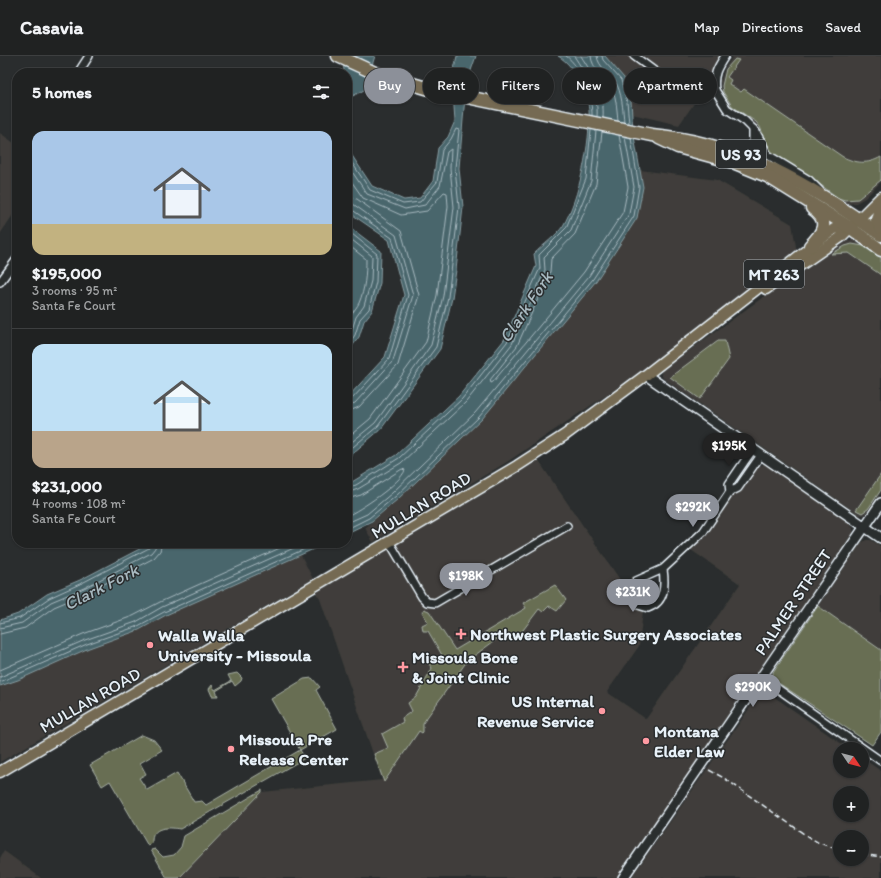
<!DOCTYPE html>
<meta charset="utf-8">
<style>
:root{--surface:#202222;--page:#2d2f2f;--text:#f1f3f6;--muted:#a2a4a5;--line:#3d3f40;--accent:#8c9099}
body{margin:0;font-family:Itim,sans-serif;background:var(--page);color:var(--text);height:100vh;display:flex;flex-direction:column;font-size:15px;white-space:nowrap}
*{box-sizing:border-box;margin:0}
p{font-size:13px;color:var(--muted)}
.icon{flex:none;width:22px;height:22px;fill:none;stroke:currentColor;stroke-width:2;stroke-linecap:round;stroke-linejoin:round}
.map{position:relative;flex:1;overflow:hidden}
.drawer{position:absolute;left:12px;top:12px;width:340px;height:480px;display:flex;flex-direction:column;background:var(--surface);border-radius:16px;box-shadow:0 1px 3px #0004,0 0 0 1px var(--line)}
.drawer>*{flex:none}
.guide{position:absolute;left:364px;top:12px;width:380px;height:36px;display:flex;gap:8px}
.needle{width:26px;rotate:125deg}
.fabs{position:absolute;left:833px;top:686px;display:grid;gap:8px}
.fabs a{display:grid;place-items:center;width:36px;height:36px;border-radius:50%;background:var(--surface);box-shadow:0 1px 3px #0004,0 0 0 1px var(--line);font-size:20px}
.price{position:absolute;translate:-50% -34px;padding:0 9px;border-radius:14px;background:var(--accent);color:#fff;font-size:13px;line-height:26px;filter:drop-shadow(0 1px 2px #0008)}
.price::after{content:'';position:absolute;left:50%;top:24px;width:12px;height:9px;margin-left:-6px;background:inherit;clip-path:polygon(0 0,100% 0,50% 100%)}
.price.on{background:#222;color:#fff}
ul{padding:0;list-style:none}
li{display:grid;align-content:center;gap:8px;height:212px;padding:0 20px}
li+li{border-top:1px solid var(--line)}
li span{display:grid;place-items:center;height:124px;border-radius:12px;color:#555}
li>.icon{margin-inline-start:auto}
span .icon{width:72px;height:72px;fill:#fffc;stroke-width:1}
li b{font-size:17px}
h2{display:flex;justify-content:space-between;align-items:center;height:48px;padding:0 20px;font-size:17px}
.pill{padding:0 14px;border-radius:18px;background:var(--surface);box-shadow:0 1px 3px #0004,0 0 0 1px var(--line);font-size:14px;line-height:36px}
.pill.on{background:var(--accent);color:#fff}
header{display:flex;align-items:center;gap:24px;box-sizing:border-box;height:56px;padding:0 20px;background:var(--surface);border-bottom:1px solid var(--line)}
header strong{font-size:19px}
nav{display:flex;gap:22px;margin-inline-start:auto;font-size:14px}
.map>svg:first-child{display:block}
.built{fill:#3f3e3a;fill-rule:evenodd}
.green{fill:#676e53;stroke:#a8b0a6}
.water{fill:#49666c;stroke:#899ea4}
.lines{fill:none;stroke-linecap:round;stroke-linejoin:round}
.shore{stroke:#a8b9c0;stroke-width:1}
.street-casing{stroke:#e8f1f8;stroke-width:10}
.secondary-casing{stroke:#e8f1f8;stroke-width:12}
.primary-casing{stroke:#e8f1f8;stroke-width:13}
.highway-casing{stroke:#e8f1f8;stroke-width:15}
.street{stroke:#2a2d2e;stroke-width:7}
.secondary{stroke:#2a2d2e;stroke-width:9}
.primary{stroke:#746b52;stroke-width:10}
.highway{stroke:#746b52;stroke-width:12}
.rail{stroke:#e8f1f8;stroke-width:1.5;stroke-dasharray:6 3;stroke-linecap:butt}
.poi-dot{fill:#ff9aa2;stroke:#2a2d2e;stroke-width:1.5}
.labels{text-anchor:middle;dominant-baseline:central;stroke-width:3;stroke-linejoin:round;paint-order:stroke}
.shield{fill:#2a2d2e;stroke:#afb6bb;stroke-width:1}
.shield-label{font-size:16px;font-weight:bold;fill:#e8f1f8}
.street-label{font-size:17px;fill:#e8f1f8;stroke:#2a2d2e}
.poi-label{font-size:17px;font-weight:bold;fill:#e8f1f8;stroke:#2a2d2e;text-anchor:start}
.water-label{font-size:18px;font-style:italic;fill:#a8b9c0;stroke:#2a2d2e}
</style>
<header>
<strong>Casavia</strong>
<nav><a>Map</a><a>Directions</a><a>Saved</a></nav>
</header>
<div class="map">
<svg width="881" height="822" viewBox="0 0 881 822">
<rect width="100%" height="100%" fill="#2a2d2e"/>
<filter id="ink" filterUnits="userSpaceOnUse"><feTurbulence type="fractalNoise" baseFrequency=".025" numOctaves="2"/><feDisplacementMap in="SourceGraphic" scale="8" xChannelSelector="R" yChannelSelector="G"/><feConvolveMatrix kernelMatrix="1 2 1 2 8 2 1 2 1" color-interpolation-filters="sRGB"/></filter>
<g filter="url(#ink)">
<!-- built -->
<g class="built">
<path d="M605,0H727L679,69L632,58L631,45Z"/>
<path d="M733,0H881V126L865,142L856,147L847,148L772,99L764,79L754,67L730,50L722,38L720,25L725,12Z"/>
<path d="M0,77L17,89V153L0,178Z"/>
<path d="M640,114L717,124L792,168L797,196L737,245L620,330L507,406L373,486L365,472L398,443L482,363L596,225L637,162L643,131Z"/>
<path d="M847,184H856L881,199V437L867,456L863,459H859L663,322L661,318L662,314L766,239Z"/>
<path d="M538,404L623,528L634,520L628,534L630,544L643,555L639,590L607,636L646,663L740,528L691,494L705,481L732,440L756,412L764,408L845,463L853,472V477L617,822H179L262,736L382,724L320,543L315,536Z"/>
<path d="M866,484H871L881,490V594L818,550L861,487Z"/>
<path d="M301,499L313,523L0,706V630L18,624L89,592L139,574L166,559Z"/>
<path d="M763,633L849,693H840V715H862V702L881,715V822H631ZM840,737H862V759H840ZM840,781H862V803H840Z"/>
<path d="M4,795L11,800L41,822H0V802Z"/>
</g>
<!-- green -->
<g class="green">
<path d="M735,3L739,4L727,21L731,24L729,28L741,36L744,33L843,101C856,107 867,109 881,101V124L858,143L845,144L838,142L809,120L772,99L760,71L756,66L732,50L723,36L722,30L726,13Z"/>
<path d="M852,188L869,191L881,199V219L849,197L831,198L845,190Z"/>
<path d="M718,285H725L729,303L700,343L670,321Z"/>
<path d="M881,418V434L868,453L862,457L856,454Z"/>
<path d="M555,529L566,544L557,555L549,550L543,556L539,553L520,578L497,583L467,605L423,667V676L422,677L419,675L384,726L374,698L388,692L382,678L403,666L402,662L412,655L408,647L416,641L432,612L428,607L442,599L428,575H423L422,569L428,566L422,556L424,553L429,555L455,594L526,552L523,547Z"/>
<path d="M818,550L881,594V676L872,689L777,626L773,621V616Z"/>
<path d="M237,617L242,622L241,625L235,630L232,625L216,635L218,640H212L209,633L212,629L215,634L231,625L228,619Z"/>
<path d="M312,622L320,631L316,634L337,673L300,694L305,702L180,773C168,771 151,770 152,787L148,790L110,725L102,730L90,709L142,679L154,684L162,694L140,707L146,718L139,722L147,734L177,717L194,746L202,745L206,749L300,694L271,643L304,623Z"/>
<path d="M262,734V736L179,822H167L151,794L155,793L163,801L174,799L181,791L184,780Z"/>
</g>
<!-- water -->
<g class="water">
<path d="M343,0H375L364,34L347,43V17H344Z"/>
<path d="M457,0H476L467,26L464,52L459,112L463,151L456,214L452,242L440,293L381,373L347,402V342L385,301L404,239L389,184L347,155V92L372,130L404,144L420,142L433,125L438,92L448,81L455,65L452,22Z"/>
<path d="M558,0H605L624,22L631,45L633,75L643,131L637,162L596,225L482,363L398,443L372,465L347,477V429L396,399L459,340L504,284L536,210L534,198C543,189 556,180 563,170C579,143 591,86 589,54C587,35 575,10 558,0Z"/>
<path d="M347,169L381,195L380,227L372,255L364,265L359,281L347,297Z"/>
<path d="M151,487H327L166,559L139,574L89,592L18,624L0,630V564L18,558L47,538L80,524Z"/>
</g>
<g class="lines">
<!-- shore -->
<g class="shore">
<path d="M566,0C580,9 593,43 592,60"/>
<path d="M574,0C586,18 599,38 597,61"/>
<path d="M581,0C593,19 605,38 603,62"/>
<path d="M591,0C592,13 603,19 610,28C616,37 617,54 618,65"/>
<path d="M597,0C598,11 610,17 615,25C622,36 623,54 624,66"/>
<path d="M602,0L603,4L621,24L627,46L629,67"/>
<path d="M602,76L596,128L575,178L551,203L550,216L517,290L490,324L491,327L493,326L584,216L623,156L628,131L619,79"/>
<path d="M347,99L370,134L403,148L420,146L437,126L442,94L451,83L456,73L459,74L455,112L459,151L448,241L436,291L378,370L347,396"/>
<path d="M347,108L367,138L405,153L425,149L440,130L447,96L451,93L450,112L454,151L443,240L431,289L375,367L347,390"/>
<path d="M347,119L363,142L401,159L427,155L444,136L447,137L448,150L437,239L426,286L370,363L347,382"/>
<path d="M347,141L357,143L401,175L419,239L398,309L359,351L347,356"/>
<path d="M347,147L353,148L396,179L413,239L393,305L355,347L347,350"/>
<path d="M347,152L351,153L392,182L408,239L389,303L352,343L347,345"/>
<path d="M347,174L377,198L376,226L369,253L360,263L355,279L347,291"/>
<path d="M347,180L372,200L371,225L364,250L356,261L351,277L347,282"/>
<path d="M347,188L366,203C366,218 365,233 359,247C355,255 350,257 347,269"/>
<path d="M347,432L356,429L399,402L462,343L507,286L540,212L539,199L566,172L586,123L591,74"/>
<path d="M347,437L358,433L401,407L466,346L512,288L545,214L544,201L571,174L591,125L596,75"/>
<path d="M347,443L361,439L402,413L405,414C401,427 360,454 347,460"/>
<path d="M347,467L367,458L392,437L475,357L589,220L629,158L634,131L625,81"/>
<path d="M347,473L369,462L396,440L479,361L593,223L634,160L639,131L631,82"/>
<path d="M0,567L20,562L49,542L82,527L149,492L151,487"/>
<path d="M0,572L22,567L51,546L84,532L151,497L155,492L156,487"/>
<path d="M0,578L25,572L54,551L87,537L154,502L160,495L162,487"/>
<path d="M0,614L83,578L133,560L160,546L291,487"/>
<path d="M0,621L85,584L136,566L162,551L305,487"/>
<path d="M0,626L87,588L138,570L164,556L318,487"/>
</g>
<defs>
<g id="street">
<path d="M634,0L680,34L692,39L715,34L727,53L745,65L756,76L768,99L809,124L820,135"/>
<path d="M78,17L89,0"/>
<path d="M715,34C713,19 717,12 725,0"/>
<path d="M738,97L750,92L753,85V73"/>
<path d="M0,226L17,203"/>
<path d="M730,436L729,428L753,393"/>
<path d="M390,487L422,541L427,546L435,547L567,470"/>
<path d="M663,513C665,528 666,546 648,552L638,549L631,538L633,531L636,525L663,513L703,476L730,436L738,432L761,399"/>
<path d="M761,621L881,705"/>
</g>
<g id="secondary">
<path d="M646,319L881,482"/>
<path d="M623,822L881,447"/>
</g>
<g id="primary">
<path d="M766,233L841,181L881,141"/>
<path d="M0,716L517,410L565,379L646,319L834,173L849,171"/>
</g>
<g id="highway">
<path d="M338,0L375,17L433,34L652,79C741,87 810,129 881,179"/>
<path d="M659,82L678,91L733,106L767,120L849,171L881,194"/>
<path d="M881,148L877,164L881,172"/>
<path d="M810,190C823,177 831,165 812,152"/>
</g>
</defs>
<!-- street casing -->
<use href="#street" class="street-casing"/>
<!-- secondary casing -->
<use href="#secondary" class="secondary-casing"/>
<!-- primary casing -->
<use href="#primary" class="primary-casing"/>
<!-- highway casing -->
<use href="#highway" class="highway-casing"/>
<!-- street -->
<use href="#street" class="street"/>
<!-- secondary -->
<use href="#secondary" class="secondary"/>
<!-- primary -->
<use href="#primary" class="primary"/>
<!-- highway -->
<use href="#highway" class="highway"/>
<!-- rail -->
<g class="rail">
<path d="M709,714L724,722L807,780L819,787L840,794"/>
<path d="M862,798L881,801"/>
</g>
</g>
</g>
<!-- markers -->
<g class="poi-dot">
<path d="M459 572h4v4h4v4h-4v4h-4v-4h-4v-4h4z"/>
<circle cx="150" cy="589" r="4"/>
<path d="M401 605h4v4h4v4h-4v4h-4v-4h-4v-4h4z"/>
<circle cx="602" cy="655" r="4"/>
<circle cx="646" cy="685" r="4"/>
<circle cx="231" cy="693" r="4"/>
</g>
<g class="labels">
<!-- shield labels -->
<g class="shield">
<rect x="716" y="84" width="50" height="28" rx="3"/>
<rect x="744" y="204" width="60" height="28" rx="3"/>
</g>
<g class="shield-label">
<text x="741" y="98">US 93</text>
<text x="774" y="218">MT 263</text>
</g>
<!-- street labels -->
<g class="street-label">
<text transform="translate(421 449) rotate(-31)">MULLAN ROAD</text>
<text transform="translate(793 546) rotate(-56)">PALMER STREET</text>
<text transform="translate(90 644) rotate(-30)">MULLAN ROAD</text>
</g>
<!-- poi labels -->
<g class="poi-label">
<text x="470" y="578">Northwest Plastic Surgery Associates</text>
<text x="158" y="579">Walla Walla<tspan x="158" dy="20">University - Missoula</tspan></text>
<text x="412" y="601">Missoula Bone<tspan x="412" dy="20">&amp; Joint Clinic</tspan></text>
<text x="594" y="645" text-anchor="end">US Internal<tspan x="594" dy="20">Revenue Service</tspan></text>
<text x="654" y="675">Montana<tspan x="654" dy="20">Elder Law</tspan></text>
<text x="239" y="683">Missoula Pre<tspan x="239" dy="20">Release Center</tspan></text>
</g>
<!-- water labels -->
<g class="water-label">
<text transform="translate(526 251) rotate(-56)">Clark Fork</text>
<text transform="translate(101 531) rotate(-27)">Clark Fork</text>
</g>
</g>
</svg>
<div class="fabs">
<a><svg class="needle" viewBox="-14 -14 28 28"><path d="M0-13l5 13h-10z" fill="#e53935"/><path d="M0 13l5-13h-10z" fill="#a2a4a5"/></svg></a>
<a>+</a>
<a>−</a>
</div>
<b class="price on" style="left:729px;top:411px">$195K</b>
<b class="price" style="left:693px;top:472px">$292K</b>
<b class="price" style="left:466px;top:541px">$198K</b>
<b class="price" style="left:633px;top:557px">$231K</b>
<b class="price" style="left:753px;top:652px">$290K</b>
<div class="guide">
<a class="pill on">Buy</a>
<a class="pill">Rent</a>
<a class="pill">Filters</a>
<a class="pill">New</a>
<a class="pill">Apartment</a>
</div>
<section class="drawer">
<h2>5 homes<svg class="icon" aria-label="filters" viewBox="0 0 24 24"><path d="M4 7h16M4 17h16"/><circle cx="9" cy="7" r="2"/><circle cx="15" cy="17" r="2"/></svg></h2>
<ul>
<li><span style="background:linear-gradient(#a9c7e8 75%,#c2b280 0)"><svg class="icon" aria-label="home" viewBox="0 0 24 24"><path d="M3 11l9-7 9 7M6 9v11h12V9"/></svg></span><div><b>$195,000</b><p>3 rooms · 95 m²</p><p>Santa Fe Court</p></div></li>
<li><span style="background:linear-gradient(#bfe0f5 70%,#b9a48a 0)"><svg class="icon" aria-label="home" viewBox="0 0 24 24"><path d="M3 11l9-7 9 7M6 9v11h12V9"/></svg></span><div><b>$231,000</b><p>4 rooms · 108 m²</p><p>Santa Fe Court</p></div></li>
</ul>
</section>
</div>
